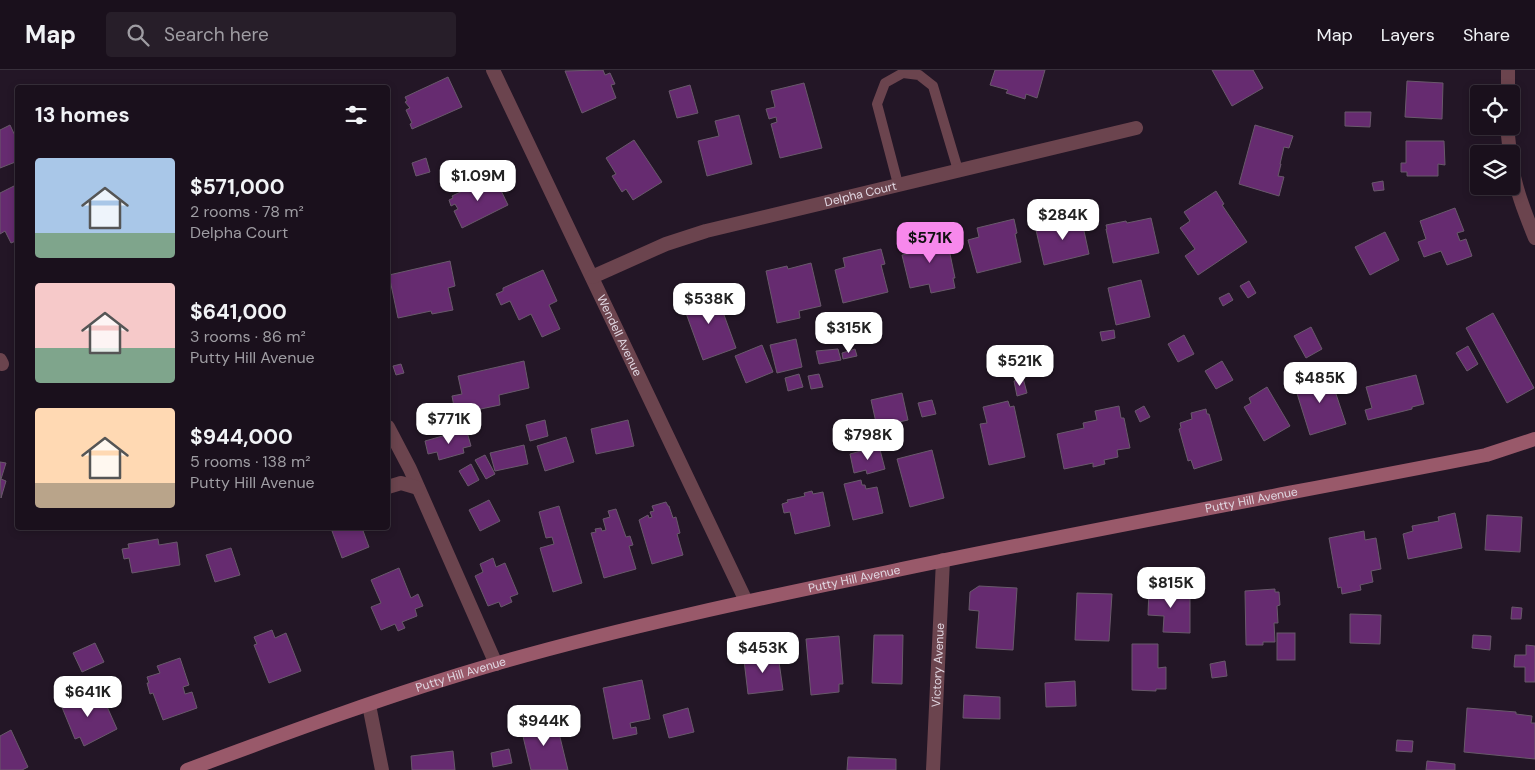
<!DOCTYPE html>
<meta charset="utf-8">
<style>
:root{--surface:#1a101c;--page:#271e29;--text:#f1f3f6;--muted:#9f9da3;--line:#38303b;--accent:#f788ec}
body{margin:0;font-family:"DM Sans",sans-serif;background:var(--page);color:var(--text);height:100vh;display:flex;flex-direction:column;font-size:19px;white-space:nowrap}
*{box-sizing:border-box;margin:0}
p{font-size:16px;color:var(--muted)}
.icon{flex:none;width:28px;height:28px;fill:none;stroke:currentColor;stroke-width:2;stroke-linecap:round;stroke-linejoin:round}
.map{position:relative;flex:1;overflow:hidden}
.sheet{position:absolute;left:15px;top:15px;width:375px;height:445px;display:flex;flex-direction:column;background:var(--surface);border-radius:5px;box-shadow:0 2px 8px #0003,0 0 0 1px var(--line)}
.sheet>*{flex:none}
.fabs{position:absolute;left:1470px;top:15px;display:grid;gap:10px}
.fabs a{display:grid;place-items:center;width:50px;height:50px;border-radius:5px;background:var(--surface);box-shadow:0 2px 8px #0003,0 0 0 1px var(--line);font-size:25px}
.price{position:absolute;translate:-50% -42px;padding:0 11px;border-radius:10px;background:#fff;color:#222;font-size:16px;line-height:32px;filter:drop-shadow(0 1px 2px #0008)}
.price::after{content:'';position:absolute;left:50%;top:30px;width:15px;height:11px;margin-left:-8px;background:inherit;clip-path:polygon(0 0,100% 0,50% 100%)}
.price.current{background:var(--accent);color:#111}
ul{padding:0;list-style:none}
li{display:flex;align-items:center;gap:15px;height:125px;padding:0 20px}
li span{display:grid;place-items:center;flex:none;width:140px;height:100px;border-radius:5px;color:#555}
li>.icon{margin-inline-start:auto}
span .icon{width:60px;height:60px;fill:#fffc;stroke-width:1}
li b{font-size:21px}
h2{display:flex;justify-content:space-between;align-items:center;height:60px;padding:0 20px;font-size:21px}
header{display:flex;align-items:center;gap:30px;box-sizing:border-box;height:70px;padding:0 25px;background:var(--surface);border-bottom:1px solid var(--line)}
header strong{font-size:24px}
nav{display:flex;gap:28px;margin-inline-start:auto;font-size:18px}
.search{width:350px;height:45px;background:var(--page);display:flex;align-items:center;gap:12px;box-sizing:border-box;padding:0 18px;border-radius:5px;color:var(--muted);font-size:19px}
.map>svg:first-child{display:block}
.building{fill:#662b70;stroke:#69596b}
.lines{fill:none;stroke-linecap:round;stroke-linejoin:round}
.service{stroke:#6b444e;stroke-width:10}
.minor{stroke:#6b444e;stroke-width:14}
.secondary{stroke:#99596a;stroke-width:14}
.labels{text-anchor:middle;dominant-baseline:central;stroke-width:4.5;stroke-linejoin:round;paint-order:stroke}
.street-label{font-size:12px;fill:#e1d7e2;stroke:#231626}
</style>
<header>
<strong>Map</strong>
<div class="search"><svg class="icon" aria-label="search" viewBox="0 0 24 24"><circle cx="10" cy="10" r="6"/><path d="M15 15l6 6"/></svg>Search here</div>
<nav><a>Map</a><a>Layers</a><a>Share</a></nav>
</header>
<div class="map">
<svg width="1535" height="700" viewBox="0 0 1535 700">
<rect width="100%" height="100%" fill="#231626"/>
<!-- building -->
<g class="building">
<path d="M603,0L605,5L610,3L615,14L611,15L616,28L582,43L565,1Z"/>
<path d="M995,0H1045L1037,28L1026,24L1025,29L1006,23L1008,20L990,15Z"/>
<path d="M1212,0H1253L1263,18L1232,36Z"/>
<path d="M448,7L462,37L412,59L410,54L412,53L406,40L410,38L405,32L407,31L405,27Z"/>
<path d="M1407,11L1443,13L1442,49L1405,47Z"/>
<path d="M804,13L822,78L780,88L771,54L777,52L776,47L769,49L766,39L775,37L771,21Z"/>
<path d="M690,15L698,43L677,48L669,21Z"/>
<path d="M1345,42H1371L1370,57L1345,56Z"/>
<path d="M739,45L752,94L707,106L698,71L719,66L715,51Z"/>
<path d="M10,55L18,72V91L0,98V60Z"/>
<path d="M1255,55L1293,66L1289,78L1284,77L1280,94H1281L1278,106L1284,107L1279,126L1239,114Z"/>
<path d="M634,70L662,112L633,130L626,119L622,122L612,106L616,104L606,88Z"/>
<path d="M1406,71H1444L1445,95L1438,94V106H1407V102H1401V93H1406Z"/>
<path d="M426,88L430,102L416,106L412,93Z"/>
<path d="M494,106L508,135L462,158L454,141L458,139L455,134L451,136L449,130L453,128L452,126Z"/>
<path d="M1383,111L1384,120L1374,121L1372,113Z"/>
<path d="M18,114V170L11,173L5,161L0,164V123Z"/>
<path d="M1216,121L1224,134L1222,135L1247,172L1198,205L1185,186L1195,179L1180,158L1190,151L1184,142Z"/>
<path d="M1455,138L1464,161L1457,163L1460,171L1466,169L1472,186L1447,195L1441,181L1424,187L1418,172L1426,169L1420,151Z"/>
<path d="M1081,147L1089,184L1044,195L1036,160L1056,156L1055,153Z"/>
<path d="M1151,148L1159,183L1113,193L1106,159H1107L1106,155L1126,151L1127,153Z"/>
<path d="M1014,149L1017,163L1015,164L1021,192L977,203L968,170L979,167L977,158Z"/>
<path d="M1385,162L1399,190L1370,205L1355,177Z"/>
<path d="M948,164L951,179H949L955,208H953L955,218L931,223L929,214L910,218L902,185L912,183L910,172Z"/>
<path d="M881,179L885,194L881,195L888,222L843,233L835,200L845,197L843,188Z"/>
<path d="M450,191L455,216L448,218L453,240L432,244L431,241L398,248L389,205Z"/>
<path d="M811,193L821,236L799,241L800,248L777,253L766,201L787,196L788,199Z"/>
<path d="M543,200L557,231L549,235L560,259L542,267L531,244L519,250L510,231L501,235L496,224L503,221V218Z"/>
<path d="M1141,210L1150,247L1116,255L1108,218Z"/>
<path d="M1249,211L1256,223L1248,228L1240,216Z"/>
<path d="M715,220L736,278L703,290L682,232Z"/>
<path d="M1229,223L1233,230L1223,236L1219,228Z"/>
<path d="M1493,243L1534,318L1507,333L1466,258Z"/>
<path d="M1311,257L1322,279L1306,288L1294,266Z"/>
<path d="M1114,260L1115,268L1102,271L1100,262Z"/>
<path d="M1184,265L1194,284L1178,292L1168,274Z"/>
<path d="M796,269L802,297L777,303L770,275Z"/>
<path d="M762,275L773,302L746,313L735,286Z"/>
<path d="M1468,276L1478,294L1467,301L1456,283Z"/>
<path d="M838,279L841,290L819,294L816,281Z"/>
<path d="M855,279L857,286L843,289L842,283Z"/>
<path d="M524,291L529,318L499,325L500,335L466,342V340L455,342L452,326L462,324L458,306Z"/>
<path d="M1222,291L1233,310L1216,319L1205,301Z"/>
<path d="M401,294L404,303L396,305L393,296Z"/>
<path d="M1321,300L1324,308L1330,306L1346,354L1310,365L1295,317L1308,313L1306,305Z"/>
<path d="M799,304L803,317L788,321L785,308Z"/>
<path d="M819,304L823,317L811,319L808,306Z"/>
<path d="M1416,305L1424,334L1412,337V339L1368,350L1365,340L1372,338L1366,317Z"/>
<path d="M1023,308L1027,323L1017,326L1014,311Z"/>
<path d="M1267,317L1290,356L1264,371L1244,337L1251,333L1249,328Z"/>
<path d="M902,323L908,350L877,357L871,330Z"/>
<path d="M932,330L936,344L922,347L918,333Z"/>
<path d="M1008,331L1010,337L1014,336L1025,387L989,395L980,354L987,353L983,337Z"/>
<path d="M1119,336L1121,348H1124L1130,378L1117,380L1118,387L1104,390L1105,394L1093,397V393L1064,399L1057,364L1084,358L1083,353L1097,350L1095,341Z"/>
<path d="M1144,336L1150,347L1140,352L1135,341Z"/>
<path d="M1206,339L1207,344H1209L1222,390L1194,399L1191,390L1188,391L1179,359L1181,358L1180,353L1192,349L1191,343Z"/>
<path d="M545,350L548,366L530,371L526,355Z"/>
<path d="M628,350L634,376L596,384L591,359Z"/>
<path d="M460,361V363L467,362L471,376L463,378L464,383L439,390L437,382L428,384L425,371Z"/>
<path d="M566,367L574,392L545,401L537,376Z"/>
<path d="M524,375L528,394L495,401L490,383Z"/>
<path d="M879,376L885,399L867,404L866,400L854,403L850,384Z"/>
<path d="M932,380L944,428L910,437L897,389Z"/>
<path d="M485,385L495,404L486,409L475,390Z"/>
<path d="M0,392L6,393L1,409L6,411L1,428Z"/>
<path d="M471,394L479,410L468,416L459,401Z"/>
<path d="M861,410L862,415H865L866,419L877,417L883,443L853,450L844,414Z"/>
<path d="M812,421L813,424L823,422L830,456L795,464L790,442L784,443L782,434L788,432L787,430L805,426L804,423Z"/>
<path d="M489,430L500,451L480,461L469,440Z"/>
<path d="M666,432L668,436H669L673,448L676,447L680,463L677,464L683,485L652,494L639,450L648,445L649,448L652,447L650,442L654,441L652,436Z"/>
<path d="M559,436L582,513L553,522L540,478L554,474L552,467L546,468L539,442Z"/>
<path d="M616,439L626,467L630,466L633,475L629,476L636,499L604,508L591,463L596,462L595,459L601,458L602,461L606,460L603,449L610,447L608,441Z"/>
<path d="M1455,443L1462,478L1408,489L1403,464L1413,461L1412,456L1439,451L1438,447Z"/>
<path d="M1487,445L1522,447L1520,482L1485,480Z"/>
<path d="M342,458H362L369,477L342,488L332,461Z"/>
<path d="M1364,461L1365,470L1376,468L1381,499L1371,501L1373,512L1360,515L1361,520L1342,524L1341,517L1338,518L1329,468Z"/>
<path d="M158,469L159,475L177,472L180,495L132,503L129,488L124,489L122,479L129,478L128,474Z"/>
<path d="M231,478L240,505L215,512L206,485Z"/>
<path d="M493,488L496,497L505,493L518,524L510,527L512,532L501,537L499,532L488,536L475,506L483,502L480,494Z"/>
<path d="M399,498L411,528L418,524L423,536L415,539L417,546L402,552L405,558L398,561L395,554L381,560L371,537L381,533L371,510Z"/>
<path d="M979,516L1017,518L1013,580L976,578L979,541L969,540L970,522Z"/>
<path d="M1149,518L1190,520V563L1163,562L1164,546L1148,545Z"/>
<path d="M1275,519V522H1279L1280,535L1277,536L1278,553H1274L1275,572H1263V575H1246L1245,521Z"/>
<path d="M1077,523L1112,524L1109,571L1075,570Z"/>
<path d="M1512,537L1522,538L1521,549H1511Z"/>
<path d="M1350,544L1381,545L1380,574L1350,573Z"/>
<path d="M272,560L275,568L286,563L301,601L269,613L254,575L257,574L254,567Z"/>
<rect x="1277" y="563" width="18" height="27"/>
<path d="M874,565H903L902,614L872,613Z"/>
<path d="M1473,565L1491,566L1490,580L1472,578Z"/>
<path d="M839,566L843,614H839V622L811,625L806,569Z"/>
<path d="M95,573L104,592L82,602L73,583Z"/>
<path d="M1132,574H1158V598L1166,597V619H1156V621L1132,620Z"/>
<path d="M1526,575L1535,576V612H1525V597H1514L1515,585H1526Z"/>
<path d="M766,582L767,586L778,585L783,620L748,624L744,590L755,588L754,584Z"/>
<path d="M180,588L189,615L183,617L185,624L192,622L197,638L163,650L153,623L150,624L147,613H149L147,607L160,603L157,596Z"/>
<path d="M1225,591L1227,606L1212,608L1210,594Z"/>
<path d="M642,610L650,649L630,653L631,658L636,657L637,664L613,669L603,618Z"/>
<path d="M1075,611L1076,636L1046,637L1045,613Z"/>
<path d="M101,623L117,659L84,676L80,667L75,669L59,630L73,624L77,634Z"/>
<path d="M964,625L1000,627V649L963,648Z"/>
<path d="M688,638L694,662L669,668L663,645Z"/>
<path d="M1467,638L1516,642V644L1532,646L1531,653H1535V689L1464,682Z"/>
<path d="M553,649L556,659H558L568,700H531L521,658Z"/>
<path d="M11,660L28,697L22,700H0V666Z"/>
<path d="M1397,670L1413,671L1412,682L1396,681Z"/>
<path d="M509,679L512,693L493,697L491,683Z"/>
<path d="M453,681L455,700H412L411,686Z"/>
<path d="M848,687L896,689V700H847Z"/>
<path d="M1427,691L1455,694V700H1426Z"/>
</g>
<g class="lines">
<!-- service -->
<path class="service" d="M898,114L877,34L885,13L903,3L919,5L933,16L958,100"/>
<!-- minor -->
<g class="minor">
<path id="s1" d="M493,0L746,531"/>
<path d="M1508,24V0"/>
<path d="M1507,56L1510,84"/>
<path d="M1511,91C1515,118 1525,143 1535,168"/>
<path id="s2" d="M592,207L666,174L706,161L1136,58"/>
<path d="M0,290L2,294"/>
<path d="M388,357L410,399L496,594"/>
<path d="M388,417L401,413L418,418"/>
<path d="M369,635L382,700"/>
<path id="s3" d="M933,700L943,490"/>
</g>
<!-- secondary -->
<path class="secondary" id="s4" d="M187,700C289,662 391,624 495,594C624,557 756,529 888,502C1073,463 1259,429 1445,393L1486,385L1535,369"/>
</g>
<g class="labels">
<!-- street labels -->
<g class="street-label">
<text stroke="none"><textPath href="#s2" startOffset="282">Delpha Court</textPath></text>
<text stroke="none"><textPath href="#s1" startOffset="294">Wendell Avenue</textPath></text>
<text stroke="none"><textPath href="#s4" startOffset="1100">Putty Hill Avenue</textPath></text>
<text stroke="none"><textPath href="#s4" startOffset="695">Putty Hill Avenue</textPath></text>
<text stroke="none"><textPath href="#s3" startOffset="105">Victory Avenue</textPath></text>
<text stroke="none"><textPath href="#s4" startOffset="290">Putty Hill Avenue</textPath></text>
</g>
</g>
</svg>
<div class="fabs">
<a><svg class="icon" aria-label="locate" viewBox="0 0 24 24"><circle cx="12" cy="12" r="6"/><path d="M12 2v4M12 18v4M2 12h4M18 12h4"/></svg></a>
<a><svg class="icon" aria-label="layers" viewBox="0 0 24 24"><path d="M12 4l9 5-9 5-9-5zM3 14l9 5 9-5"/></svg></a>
</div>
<b class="price" style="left:478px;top:132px">$1.09M</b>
<b class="price" style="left:1063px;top:171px">$284K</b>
<b class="price current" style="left:930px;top:194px">$571K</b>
<b class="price" style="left:709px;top:255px">$538K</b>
<b class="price" style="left:849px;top:284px">$315K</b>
<b class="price" style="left:1020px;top:317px">$521K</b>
<b class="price" style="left:1320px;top:334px">$485K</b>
<b class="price" style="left:449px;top:375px">$771K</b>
<b class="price" style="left:868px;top:391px">$798K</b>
<b class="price" style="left:1171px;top:539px">$815K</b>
<b class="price" style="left:763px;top:604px">$453K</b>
<b class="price" style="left:88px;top:648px">$641K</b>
<b class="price" style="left:544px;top:677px">$944K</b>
<section class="sheet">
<h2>13 homes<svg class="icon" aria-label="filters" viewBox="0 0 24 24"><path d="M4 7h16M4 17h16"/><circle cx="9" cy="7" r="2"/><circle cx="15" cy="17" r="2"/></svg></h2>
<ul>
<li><span style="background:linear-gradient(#a9c7e8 75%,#7fa58c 0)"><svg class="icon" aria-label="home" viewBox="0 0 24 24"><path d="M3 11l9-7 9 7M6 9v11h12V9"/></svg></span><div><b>$571,000</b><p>2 rooms · 78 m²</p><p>Delpha Court</p></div></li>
<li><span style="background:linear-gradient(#f6c9c9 65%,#7fa58c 0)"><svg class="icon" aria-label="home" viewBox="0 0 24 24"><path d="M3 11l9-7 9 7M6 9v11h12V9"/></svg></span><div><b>$641,000</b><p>3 rooms · 86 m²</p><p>Putty Hill Avenue</p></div></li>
<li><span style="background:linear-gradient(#ffd9b3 75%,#b9a48a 0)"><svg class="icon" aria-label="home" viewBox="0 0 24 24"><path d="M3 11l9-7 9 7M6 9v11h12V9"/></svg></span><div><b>$944,000</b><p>5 rooms · 138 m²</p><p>Putty Hill Avenue</p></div></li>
</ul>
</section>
</div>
